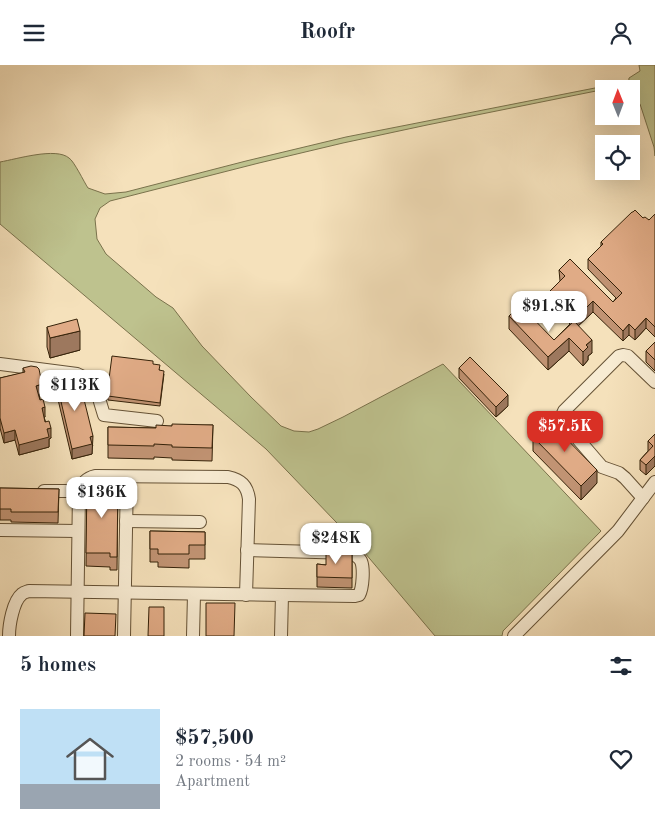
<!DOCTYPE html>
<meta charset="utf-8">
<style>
:root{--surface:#fff;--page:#f2f2f3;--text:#1f2937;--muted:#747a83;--line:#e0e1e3;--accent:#d93025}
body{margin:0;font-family:"Old Standard TT",serif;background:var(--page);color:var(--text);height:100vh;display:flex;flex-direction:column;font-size:19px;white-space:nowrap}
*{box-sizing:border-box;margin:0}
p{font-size:16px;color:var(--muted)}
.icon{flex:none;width:28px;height:28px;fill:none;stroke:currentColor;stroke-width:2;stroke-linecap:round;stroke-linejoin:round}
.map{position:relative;height:571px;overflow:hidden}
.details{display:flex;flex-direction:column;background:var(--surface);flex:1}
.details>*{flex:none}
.needle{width:32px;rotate:359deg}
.tools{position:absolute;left:595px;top:15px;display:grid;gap:10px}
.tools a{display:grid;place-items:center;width:45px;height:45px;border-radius:0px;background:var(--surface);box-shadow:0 5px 20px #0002;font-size:25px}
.price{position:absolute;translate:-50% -42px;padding:0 11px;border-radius:10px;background:#fff;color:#222;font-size:16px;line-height:32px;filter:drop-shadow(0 1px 2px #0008)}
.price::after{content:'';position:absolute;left:50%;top:30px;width:15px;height:11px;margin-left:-8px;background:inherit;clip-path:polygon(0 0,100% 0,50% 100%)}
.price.on{background:var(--accent);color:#fff}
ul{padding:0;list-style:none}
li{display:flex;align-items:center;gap:15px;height:125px;padding:0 20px}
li+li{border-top:1px solid var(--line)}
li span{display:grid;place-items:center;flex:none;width:140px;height:100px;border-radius:0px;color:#555}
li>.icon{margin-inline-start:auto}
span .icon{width:60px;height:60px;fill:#fffc;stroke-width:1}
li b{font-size:21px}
h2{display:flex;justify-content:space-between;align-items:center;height:60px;padding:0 20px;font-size:21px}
header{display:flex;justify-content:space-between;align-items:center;height:65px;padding:0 20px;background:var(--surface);font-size:22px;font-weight:600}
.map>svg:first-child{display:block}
.green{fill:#bec28e;stroke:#7a724c}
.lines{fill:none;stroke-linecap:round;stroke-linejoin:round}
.minor-casing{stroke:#655236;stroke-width:14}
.minor{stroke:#f8ecd3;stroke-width:12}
.wall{fill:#c19373;stroke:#352209}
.shaded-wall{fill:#9d785e;stroke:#352209}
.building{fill:#e0ab86;stroke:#352209}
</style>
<header><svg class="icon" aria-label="menu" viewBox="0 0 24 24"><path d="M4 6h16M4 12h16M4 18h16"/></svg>Roofr<svg class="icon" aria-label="person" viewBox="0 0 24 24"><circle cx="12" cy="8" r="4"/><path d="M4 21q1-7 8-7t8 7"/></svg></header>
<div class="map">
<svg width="655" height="571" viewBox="0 0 655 571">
<rect width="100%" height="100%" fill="#f5e1bb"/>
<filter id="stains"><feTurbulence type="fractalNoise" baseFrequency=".004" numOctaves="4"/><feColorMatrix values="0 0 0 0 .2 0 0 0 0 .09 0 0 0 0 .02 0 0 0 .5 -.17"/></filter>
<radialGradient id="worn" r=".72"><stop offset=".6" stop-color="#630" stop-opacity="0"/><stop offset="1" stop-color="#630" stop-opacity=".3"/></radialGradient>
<!-- green -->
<g class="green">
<path d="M639,0H655V91L654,82L640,39L631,29V24H628L629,13L640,6Z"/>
<path d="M600,22L601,25L427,60L343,78L259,98L110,136L100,143L95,154L97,174L106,189L156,232L173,243L202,281L251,332L281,361L294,366L309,367L318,364L343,352L443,299L601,466L503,566L502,571H435L359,481L266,384L0,159V97C17,94 56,82 69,93C74,96 84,117 88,123L105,129L126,127L246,96L346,72Z"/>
</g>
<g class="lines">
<defs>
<g id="minor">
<path d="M0,299L77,309L94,317L104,350L157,356"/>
<path d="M44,426H79C83,418 86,413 95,411L228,412C241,415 247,420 249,434L246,530"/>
<path d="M643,433L625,413L619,408L602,402L565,359C562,354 561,351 564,346L619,291L623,290L628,291L655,317"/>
<path d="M126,456L200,457"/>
<path d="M0,465L78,466"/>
<path d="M247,485L351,488C355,490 359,492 361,496C364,503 363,523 359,530L355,531L282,530"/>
<path d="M9,571C9,560 13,536 22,529C24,527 26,527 29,526L282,530L281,571"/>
<path d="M77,571L79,426"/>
<path d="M124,571L127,412"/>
<path d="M193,571L194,529"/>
<path d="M514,571L618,466L655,417"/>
</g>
</defs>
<!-- minor casing -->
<use href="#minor" class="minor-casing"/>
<!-- minor -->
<use href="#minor" class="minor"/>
</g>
<!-- wall -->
<g class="wall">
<path d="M655,149V272L646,263L635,275L629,270L623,276L593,247L578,261L592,288L588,291V295L583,301L569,286L548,305L509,264V251L554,275L570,259L549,237V227L560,216L559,205L613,237L616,233L588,204V194L601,181V177L643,153L649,155Z"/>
<path d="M47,262L80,285L50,293L47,282Z"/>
<path d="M655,277V306L646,297V286Z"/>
<path d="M153,299L164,309L160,341L108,335L107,329Z"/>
<path d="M23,303L42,329L39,330L45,352H44L51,373L49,374V382L19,390L15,375L4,378L0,363V313L23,308Z"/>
<path d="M459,303L508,341L496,352L459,313Z"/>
<path d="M56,315L93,381L92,382V389L72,394L56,326Z"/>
<path d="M213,360L212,396L172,395V393L154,392V394L108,393V362L156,363L172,361Z"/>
<path d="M655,369V401L646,410L640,405V395L648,386V376Z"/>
<path d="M533,372L597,418L581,435L533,386Z"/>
<path d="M87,419H118L117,505H110V502L86,501Z"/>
<path d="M0,423L59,424L58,458L11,457V455H0Z"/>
<path d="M150,466L205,467V494H189V503L158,502V497H150Z"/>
<path d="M352,488V523L317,522V499L326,500Z"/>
</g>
<!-- shaded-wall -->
<g class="shaded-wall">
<path d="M593,236V247L575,264V254Z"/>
<path d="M646,253V263L635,275V265Z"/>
<path d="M629,259V270L623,276V266Z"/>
<path d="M80,266V285L50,293V273Z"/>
<path d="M569,273V286L548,305V292Z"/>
<path d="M592,275V288L588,291V295L583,301V287L586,280Z"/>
<path d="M42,319V329L36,331V321Z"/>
<path d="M508,330V341L496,352V342Z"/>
<path d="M45,342V352L42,353V343Z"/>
<path d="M51,363V373L49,374V382L19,390V380L47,364Z"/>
<path d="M15,365V375L4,378V368Z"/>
<path d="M93,371L92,389L72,394V384L90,372Z"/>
<path d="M655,391V401L646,410V400Z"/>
<path d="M597,405V418L581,435V421Z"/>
</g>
<!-- building -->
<g class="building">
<path d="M635,145L643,153L645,152L649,155L655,149V262L646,253L635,265L629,259L623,266L593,236L575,254L549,227L565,211L559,205L570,194L613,237L622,228L588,194L603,179L601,177L632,147H633Z"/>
<path d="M520,240L554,275L574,256L592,275L586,280L588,282L583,287L569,273L548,292L509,251Z"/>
<path d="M77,254L80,266L50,273L47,262Z"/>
<path d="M655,277V295L646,286Z"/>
<path d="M112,291L153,296V299L160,300L159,305L164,306L160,338L108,331L107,329Z"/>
<path d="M470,292L508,330L496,342L459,303Z"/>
<path d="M31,301L37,302L39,304L42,319L36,321L40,335L43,334L45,342L42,343L45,357L49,356L51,363L47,364L49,372L19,380L15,365L4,368L0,353V313L25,307L23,303Z"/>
<path d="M78,310L93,371L90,372L92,379L72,384L56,315Z"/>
<path d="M549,356L597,405L581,421L533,372Z"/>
<path d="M172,359L213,360L212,383L172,382V380L154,379V381L108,380V362L156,363V360L172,361Z"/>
<path d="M655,369V391L646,400L640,395L653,381L648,376Z"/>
<path d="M87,419H118L117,492H110V488H86Z"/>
<path d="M0,423L59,424L58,447H11V444H0Z"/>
<path d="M150,466L205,467V480H189V489H158V484H150Z"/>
<path d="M326,485L349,486L352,488V513L317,512V499L326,500Z"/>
<path d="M206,538H235L234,571H206Z"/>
<path d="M149,542H164V571H148Z"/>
<path d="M85,548L116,549L115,571H84Z"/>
</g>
<rect width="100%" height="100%" filter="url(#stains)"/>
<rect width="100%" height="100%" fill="url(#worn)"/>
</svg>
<div class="tools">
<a><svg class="needle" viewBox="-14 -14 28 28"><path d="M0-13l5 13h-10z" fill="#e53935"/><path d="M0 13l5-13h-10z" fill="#747a83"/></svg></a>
<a><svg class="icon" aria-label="locate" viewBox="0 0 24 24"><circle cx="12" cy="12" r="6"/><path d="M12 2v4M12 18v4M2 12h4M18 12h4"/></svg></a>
</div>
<b class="price" style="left:549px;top:268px">$91.8K</b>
<b class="price" style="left:75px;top:347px">$113K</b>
<b class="price on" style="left:565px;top:388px">$57.5K</b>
<b class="price" style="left:102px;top:454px">$136K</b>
<b class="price" style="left:336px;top:500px">$248K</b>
</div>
<section class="details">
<h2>5 homes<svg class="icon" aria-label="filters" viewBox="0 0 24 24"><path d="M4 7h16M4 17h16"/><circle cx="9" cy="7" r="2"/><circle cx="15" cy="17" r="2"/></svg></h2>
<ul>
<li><span style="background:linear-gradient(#bfe0f5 75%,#9aa5b1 0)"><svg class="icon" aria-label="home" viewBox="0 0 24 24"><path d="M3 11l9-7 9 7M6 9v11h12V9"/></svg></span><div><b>$57,500</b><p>2 rooms · 54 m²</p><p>Apartment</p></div><svg class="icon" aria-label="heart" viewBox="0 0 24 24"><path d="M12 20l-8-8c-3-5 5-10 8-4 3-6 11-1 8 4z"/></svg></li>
</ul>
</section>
